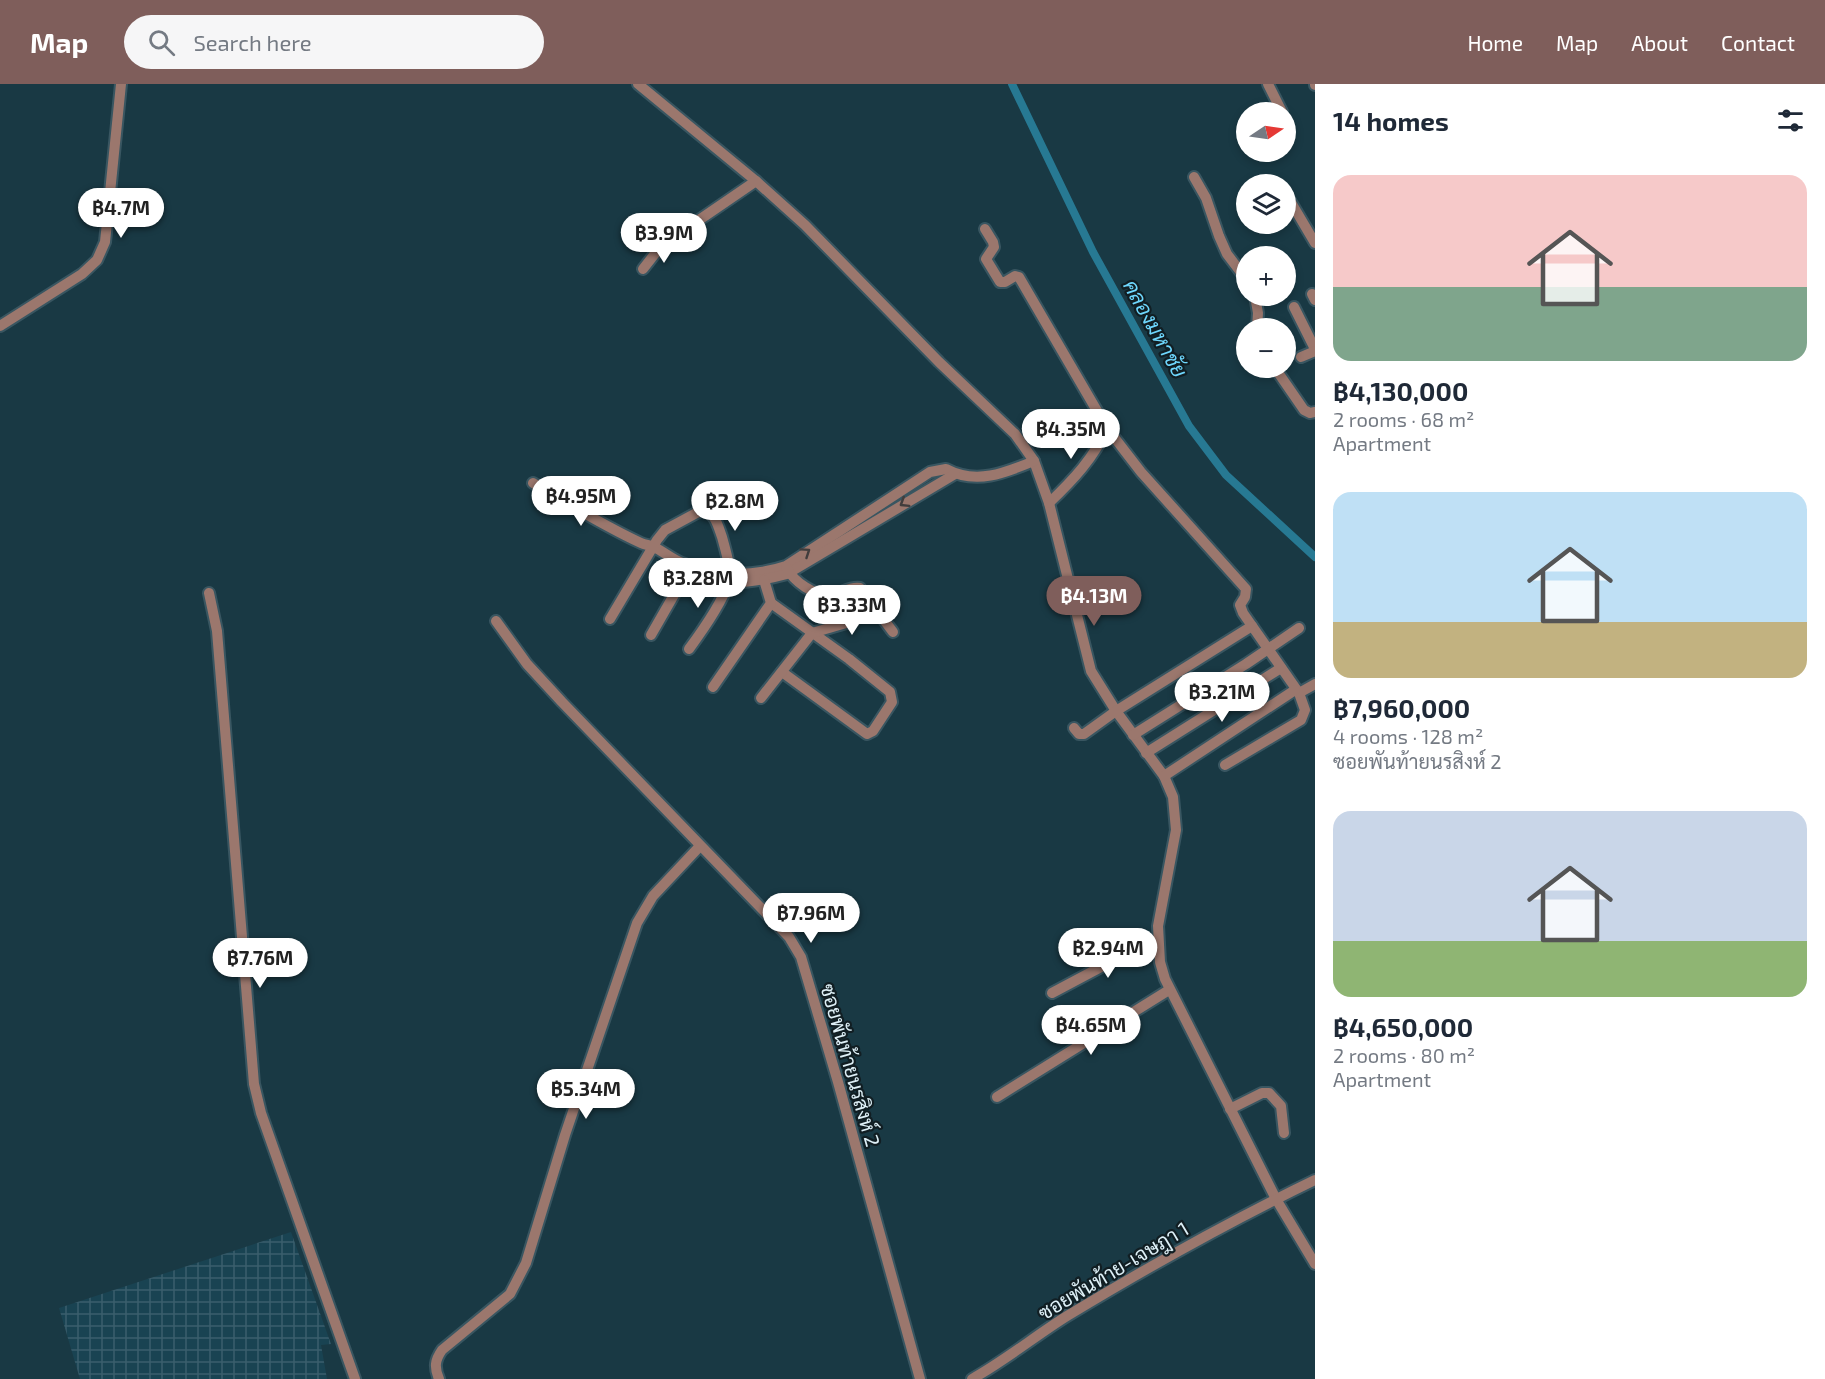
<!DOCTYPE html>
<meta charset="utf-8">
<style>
:root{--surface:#fff;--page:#f6f6f7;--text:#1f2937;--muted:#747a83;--accent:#7f5e5b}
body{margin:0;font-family:"Exo 2",Sarabun,sans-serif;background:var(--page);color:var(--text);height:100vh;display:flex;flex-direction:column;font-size:22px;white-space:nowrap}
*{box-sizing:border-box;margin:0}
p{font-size:20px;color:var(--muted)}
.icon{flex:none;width:33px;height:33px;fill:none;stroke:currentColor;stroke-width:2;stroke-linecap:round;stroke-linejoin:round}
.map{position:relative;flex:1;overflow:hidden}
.sheet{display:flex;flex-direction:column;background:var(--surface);width:510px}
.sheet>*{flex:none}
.needle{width:39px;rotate:77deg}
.fabs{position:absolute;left:1236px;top:18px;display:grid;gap:12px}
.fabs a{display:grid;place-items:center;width:60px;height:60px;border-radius:50%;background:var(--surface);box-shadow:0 3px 9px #0003;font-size:30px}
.price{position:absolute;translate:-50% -51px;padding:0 14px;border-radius:21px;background:#fff;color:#222;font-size:20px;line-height:39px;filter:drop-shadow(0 2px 3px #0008)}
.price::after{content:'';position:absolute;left:50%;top:36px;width:18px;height:14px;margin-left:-9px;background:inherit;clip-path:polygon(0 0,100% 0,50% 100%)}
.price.active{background:var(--accent);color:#fff}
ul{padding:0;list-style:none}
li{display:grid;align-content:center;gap:12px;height:318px;padding:0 18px}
li span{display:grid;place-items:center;height:186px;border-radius:18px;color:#555}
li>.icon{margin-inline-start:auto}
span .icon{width:108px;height:108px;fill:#fffc;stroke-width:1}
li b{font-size:26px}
h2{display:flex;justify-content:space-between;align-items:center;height:72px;padding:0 18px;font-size:26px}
header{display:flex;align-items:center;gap:36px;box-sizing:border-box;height:84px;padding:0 30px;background:var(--accent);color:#fff}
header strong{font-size:28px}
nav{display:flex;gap:33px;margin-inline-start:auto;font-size:21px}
.search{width:420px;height:54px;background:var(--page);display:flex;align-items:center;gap:15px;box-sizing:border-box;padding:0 21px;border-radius:33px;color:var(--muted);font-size:22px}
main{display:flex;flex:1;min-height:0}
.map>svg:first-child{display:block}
.industrial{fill:url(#industrial-grid)}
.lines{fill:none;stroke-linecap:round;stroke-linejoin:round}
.canal{stroke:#277993;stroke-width:8}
.minor-casing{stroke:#395661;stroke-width:14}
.minor{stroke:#9b776d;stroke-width:10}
.oneway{stroke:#413d3d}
.labels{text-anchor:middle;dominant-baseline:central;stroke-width:4.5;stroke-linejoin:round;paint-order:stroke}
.street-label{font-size:20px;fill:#def0f7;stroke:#111e23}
.water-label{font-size:21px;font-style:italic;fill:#6ed7fd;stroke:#111e23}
</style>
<header>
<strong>Map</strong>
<div class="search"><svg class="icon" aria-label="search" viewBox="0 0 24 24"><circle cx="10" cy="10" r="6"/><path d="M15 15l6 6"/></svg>Search here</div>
<nav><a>Home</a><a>Map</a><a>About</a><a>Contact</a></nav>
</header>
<main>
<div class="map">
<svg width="1315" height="1295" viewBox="0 0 1315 1295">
<defs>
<pattern id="industrial-grid" width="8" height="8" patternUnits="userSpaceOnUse" patternTransform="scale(1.5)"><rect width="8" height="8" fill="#194352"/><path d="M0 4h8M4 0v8" fill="none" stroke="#3a5e6c"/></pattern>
</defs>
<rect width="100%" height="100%" fill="#193944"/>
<!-- industrial -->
<path class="industrial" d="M291,1148L331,1260L321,1261L327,1295H80L59,1224Z"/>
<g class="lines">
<!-- canal -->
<path class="canal" d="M1012,0L1093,168L1189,342L1226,391L1315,473"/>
<defs>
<g id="minor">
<path d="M638,0L756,97L805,141L939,278L1015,350L1034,377L1049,419L1091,587L1116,627L1164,692L1173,713L1176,746L1158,842L1160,878L1165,895L1276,1115L1315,1180"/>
<path d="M1268,0L1282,28"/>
<path d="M1315,0V1"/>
<path d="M1286,36V37"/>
<path d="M1194,93L1206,114L1219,152L1227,170L1246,195"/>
<path d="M1289,115L1315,159"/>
<path d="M985,145L993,158L994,163L986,175L1000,198H1005L1015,192L1019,193L1107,344L1141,388L1246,505L1245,513L1240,521L1243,529L1299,609L1305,626L1301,636L1225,681"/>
<path d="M643,185L661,162L756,97"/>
<path d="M1312,210L1315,216"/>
<path d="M1255,212L1258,229L1257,244"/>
<path d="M1294,223L1315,265"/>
<path d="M0,242L82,190L97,176L105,158L121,0"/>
<path d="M1301,273L1315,267"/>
<path d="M1275,284L1304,326L1310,329L1315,328"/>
<path d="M533,399C568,420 604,442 641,459C645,461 650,461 654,463C664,468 672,475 682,479C714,493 753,493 786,482L930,388L946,385C976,401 1005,389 1034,377"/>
<path d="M1049,419C1073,396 1094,374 1107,344"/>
<path d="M668,479C707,503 743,502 787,490L955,390"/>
<path d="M786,483C794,498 814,512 831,511C842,510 849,502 860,504L893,548"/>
<path d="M209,509L217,547L254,1000L261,1029L355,1295"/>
<path d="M771,519L849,575L890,608L892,618L873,647L867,650L782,588"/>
<path d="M610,535L657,456L665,446L700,427L706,426C716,432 718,442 722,453C726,468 732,485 728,500C722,518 700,550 689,565"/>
<path d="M496,537L527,580L562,618L789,853L801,873L838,998L920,1295"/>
<path d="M651,551L686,490"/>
<path d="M713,603L771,519L764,496"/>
<path d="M1299,609L1315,600"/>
<path d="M761,614L812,549L853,537L874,522"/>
<path d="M1074,644L1079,650H1084L1116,627L1252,542"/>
<path d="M1133,651L1246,580L1299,544"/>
<path d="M1146,669L1281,584"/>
<path d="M1164,692L1295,606"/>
<path d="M1052,909L1131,867L1158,861"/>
<path d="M997,1013L1169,906"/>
<path d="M1230,1025L1262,1009H1269L1281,1022L1284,1049"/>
<path d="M439,1295C434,1283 435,1276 442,1266L510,1210L526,1179L565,1051L637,839L653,812L700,762"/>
<path d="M972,1295C1006,1276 1035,1252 1067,1232C1148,1183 1230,1137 1315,1096"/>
</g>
</defs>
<!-- minor casing -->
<use href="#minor" class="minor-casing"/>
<!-- minor -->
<use href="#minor" class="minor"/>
</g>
<!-- one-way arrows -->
<defs><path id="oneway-chevron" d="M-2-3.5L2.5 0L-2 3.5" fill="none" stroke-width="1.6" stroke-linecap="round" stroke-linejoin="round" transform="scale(1.5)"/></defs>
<g class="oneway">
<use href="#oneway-chevron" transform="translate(904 419) rotate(148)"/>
<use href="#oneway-chevron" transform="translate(806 468) rotate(-34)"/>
</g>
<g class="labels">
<!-- street labels -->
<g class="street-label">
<text transform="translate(851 981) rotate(74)">ซอยพันท้ายนรสิงห์ 2</text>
<text transform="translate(1113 1186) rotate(-31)">ซอยพันท้าย-เจษฎา 1</text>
</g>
<!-- water labels -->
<g class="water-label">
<text transform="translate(1156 244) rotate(61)">คลองมหาชัย</text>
</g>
</g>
</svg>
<div class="fabs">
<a><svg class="needle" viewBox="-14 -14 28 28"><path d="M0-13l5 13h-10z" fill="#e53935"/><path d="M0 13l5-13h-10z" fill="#747a83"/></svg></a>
<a><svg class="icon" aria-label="layers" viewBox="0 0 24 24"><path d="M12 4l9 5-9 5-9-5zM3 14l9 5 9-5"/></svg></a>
<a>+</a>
<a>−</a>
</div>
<b class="price" style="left:121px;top:155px">฿4.7M</b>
<b class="price" style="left:664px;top:180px">฿3.9M</b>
<b class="price" style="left:1071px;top:376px">฿4.35M</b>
<b class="price" style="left:581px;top:443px">฿4.95M</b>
<b class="price" style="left:735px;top:448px">฿2.8M</b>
<b class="price" style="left:698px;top:525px">฿3.28M</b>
<b class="price active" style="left:1094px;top:543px">฿4.13M</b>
<b class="price" style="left:852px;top:552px">฿3.33M</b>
<b class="price" style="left:1222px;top:639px">฿3.21M</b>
<b class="price" style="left:811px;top:860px">฿7.96M</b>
<b class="price" style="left:1108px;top:895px">฿2.94M</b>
<b class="price" style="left:260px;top:905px">฿7.76M</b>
<b class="price" style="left:1091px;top:972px">฿4.65M</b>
<b class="price" style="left:586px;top:1036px">฿5.34M</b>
</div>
<section class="sheet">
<h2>14 homes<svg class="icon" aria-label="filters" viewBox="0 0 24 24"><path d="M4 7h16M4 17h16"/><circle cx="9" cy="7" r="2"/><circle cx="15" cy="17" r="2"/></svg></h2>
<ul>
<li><span style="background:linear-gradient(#f6c9c9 60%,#7fa58c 0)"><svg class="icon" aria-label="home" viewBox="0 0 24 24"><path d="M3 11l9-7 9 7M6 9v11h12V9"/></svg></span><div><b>฿4,130,000</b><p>2 rooms · 68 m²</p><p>Apartment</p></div></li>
<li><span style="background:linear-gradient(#bfe0f5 70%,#c2b280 0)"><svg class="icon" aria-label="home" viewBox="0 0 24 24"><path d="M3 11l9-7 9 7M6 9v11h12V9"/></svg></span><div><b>฿7,960,000</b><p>4 rooms · 128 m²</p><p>ซอยพันท้ายนรสิงห์ 2</p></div></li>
<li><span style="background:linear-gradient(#c9d6e8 70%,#8fb573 0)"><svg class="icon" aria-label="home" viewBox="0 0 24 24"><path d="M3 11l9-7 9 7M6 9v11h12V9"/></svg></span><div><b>฿4,650,000</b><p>2 rooms · 80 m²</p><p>Apartment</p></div></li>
</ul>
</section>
</main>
